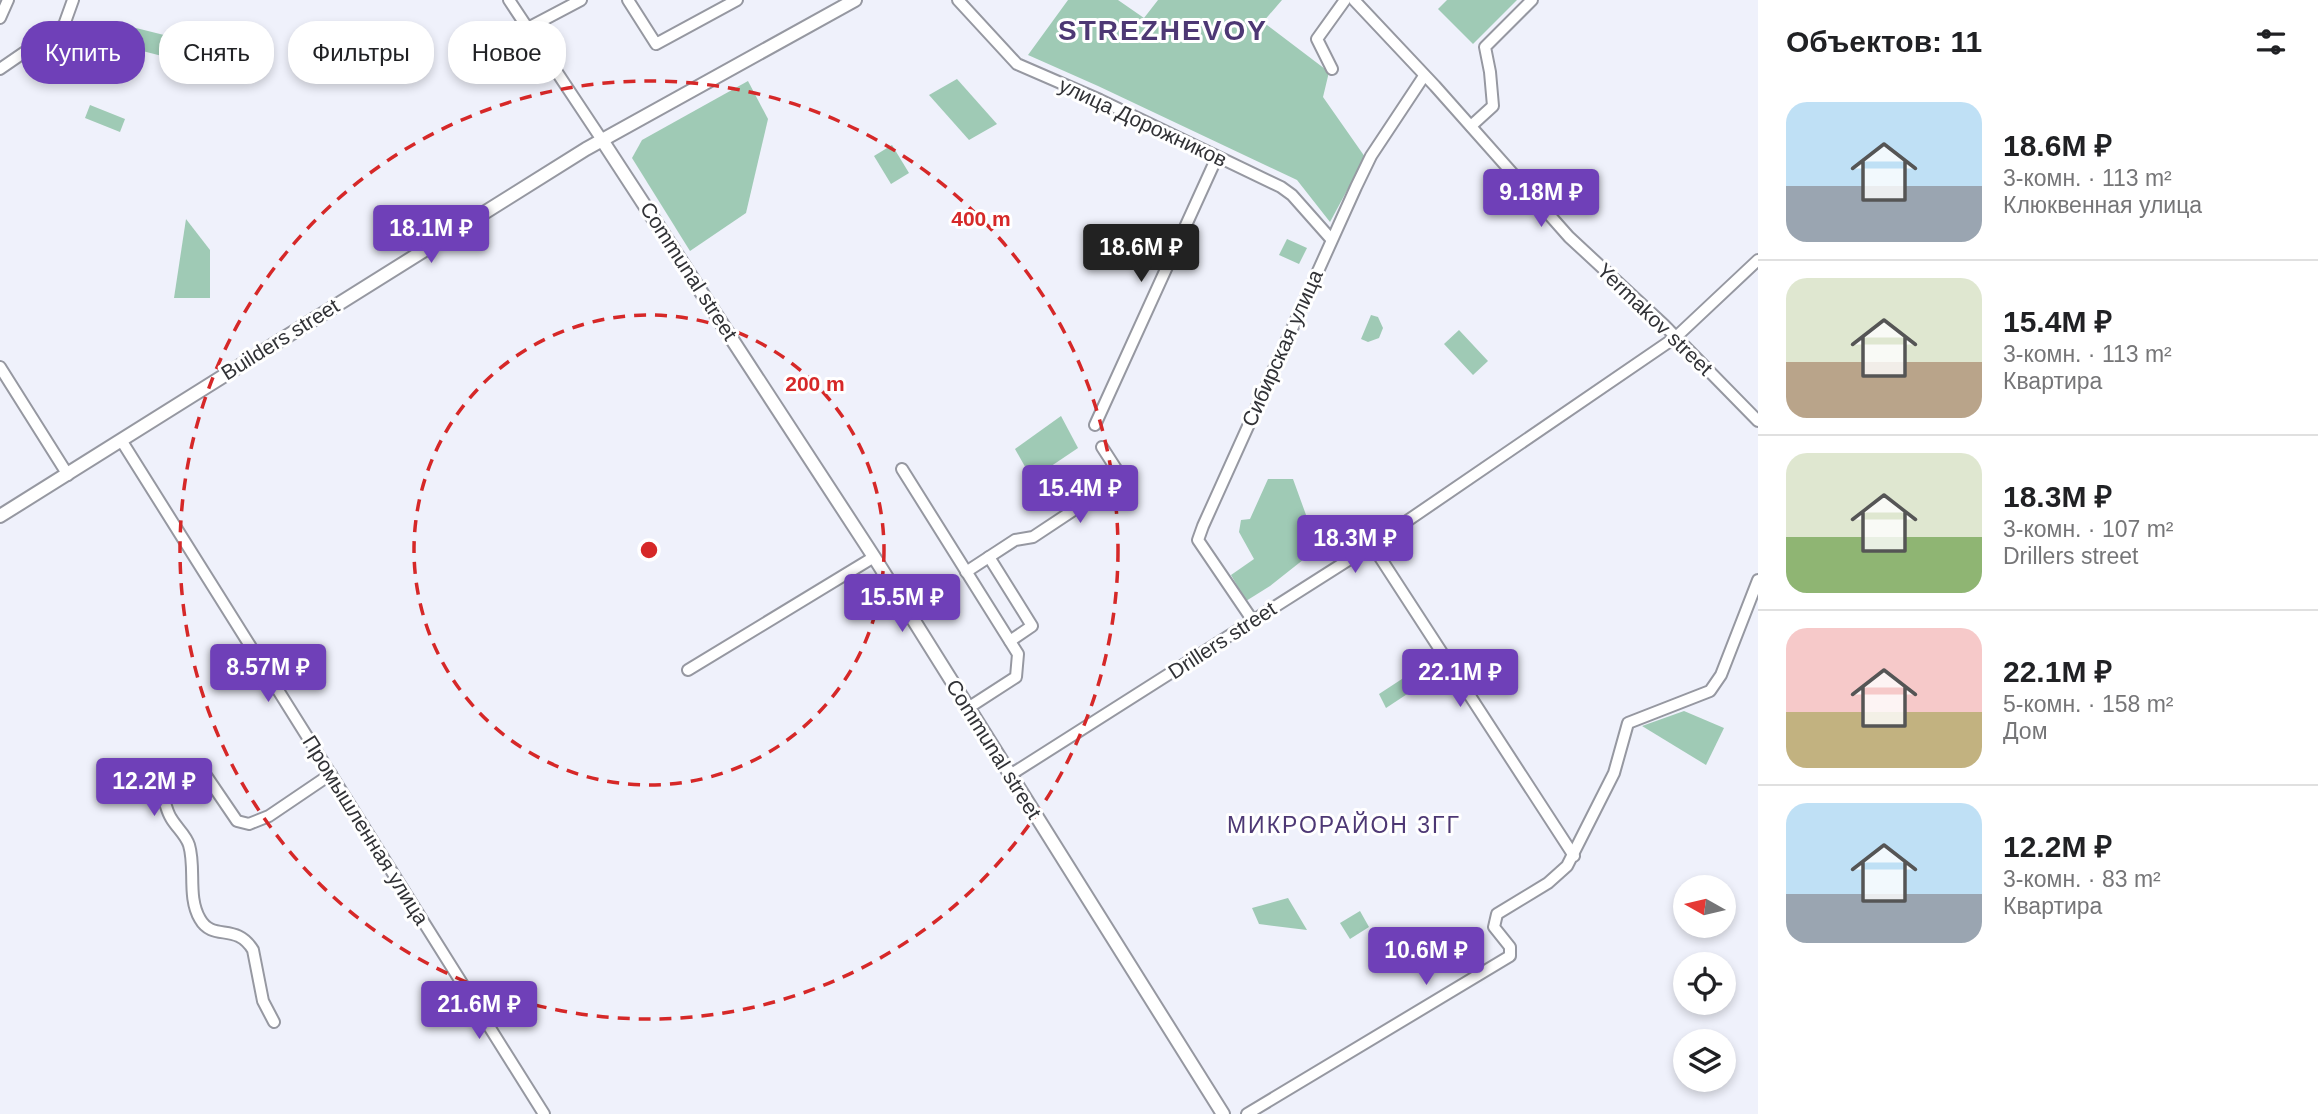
<!DOCTYPE html>
<html lang="ru">
<meta charset="utf-8">
<style>
:root{--surface:#fff;--page:#f2f2f2;--text:#202124;--muted:#757577;--line:#e0e0e0;--accent:#6f40b8}
body{margin:0;font-family:Arial,sans-serif;background:var(--page);color:var(--text);height:100vh;display:flex;flex-direction:column;font-size:26px;white-space:nowrap}
*{box-sizing:border-box;margin:0}
p{font-size:23px;color:var(--muted)}
.icon{flex:none;width:38px;height:38px;fill:none;stroke:currentColor;stroke-width:2;stroke-linecap:round;stroke-linejoin:round}
.map{position:relative;flex:1;overflow:hidden}
.panel{display:flex;flex-direction:column;background:var(--surface);width:560px}
.panel>*{flex:none}
.hud{position:absolute;left:21px;top:21px;width:665px;height:63px;display:flex;gap:14px}
.needle{width:46px;rotate:278deg}
.controls{position:absolute;left:1673px;top:875px;display:grid;gap:14px}
.controls a{display:grid;place-items:center;width:63px;height:63px;border-radius:50%;background:var(--surface);box-shadow:0 4px 10px #0003;font-size:35px}
.price{position:absolute;translate:-50% -60px;padding:0 16px;border-radius:7px;background:var(--accent);color:#fff;font-size:23px;line-height:46px;filter:drop-shadow(0 2px 4px #0008)}
.price::after{content:'';position:absolute;left:50%;top:42px;width:21px;height:16px;margin-left:-10px;background:inherit;clip-path:polygon(0 0,100% 0,50% 100%)}
.price.on{background:#222;color:#fff}
ul{padding:0;list-style:none}
li{display:flex;align-items:center;gap:21px;height:175px;padding:0 28px}
li+li{border-top:2px solid var(--line)}
li span{display:grid;place-items:center;flex:none;width:196px;height:140px;border-radius:21px;color:#555}
li>.icon{margin-inline-start:auto}
span .icon{width:84px;height:84px;fill:#fffc;stroke-width:1}
li b{font-size:30px}
h2{display:flex;justify-content:space-between;align-items:center;height:84px;padding:0 28px;font-size:30px}
.chip{padding:0 24px;border-radius:28px;background:var(--surface);box-shadow:0 4px 10px #0003;font-size:24px;line-height:63px}
.chip.on{background:var(--accent);color:#fff}
main{display:flex;flex:1;min-height:0}
.map>svg:first-child{display:block}
.green{fill:#9fcab5}
.lines{fill:none;stroke-linecap:round;stroke-linejoin:round}
.minor-casing{stroke:#9698a1;stroke-width:14}
.major-casing{stroke:#9698a1;stroke-width:16}
.minor{stroke:#fff;stroke-width:10}
.major{stroke:#fff;stroke-width:12}
.ring{fill:none;stroke:#d62828;stroke-width:3.5;stroke-dasharray:12 9}
.labels{text-anchor:middle;dominant-baseline:central;stroke-width:6;stroke-linejoin:round;paint-order:stroke}
.street-label{font-size:21px;fill:#313236;stroke:#fff}
.neighbourhood-label{font-size:23px;letter-spacing:2px;fill:#4d3874;stroke:#fff}
.district-label{font-size:28px;font-weight:bold;letter-spacing:2px;fill:#4d3874;stroke:#fff}
.centre{fill:#d62828;stroke:#fff;stroke-width:3.5}
.ring-label{font-size:21px;text-anchor:middle;font-weight:bold;fill:#d62828;stroke:#fff;stroke-width:6;stroke-linejoin:round;paint-order:stroke}
</style>
<main>
<div class="map">
<svg width="1758" height="1114" viewBox="0 0 1758 1114">
<rect width="100%" height="100%" fill="#eff1fb"/>
<!-- green -->
<g class="green">
<path d="M1068,0H1118L1144,18L1158,0H1282L1263,22L1329,72L1323,97L1365,157L1330,222L1297,180L1098,86L1028,55Z"/>
<path d="M1447,0H1517L1473,44L1438,9Z"/>
<path d="M132,27L168,36L162,56L127,47Z"/>
<path d="M957,79L997,124L969,140L929,95Z"/>
<path d="M748,81L768,119L746,213L690,251L632,158L642,140Z"/>
<path d="M90,105L125,119L120,132L85,118Z"/>
<path d="M892,145L909,173L891,184L874,156Z"/>
<path d="M186,219L210,250V298H174Z"/>
<path d="M1287,239L1307,248L1299,264L1279,255Z"/>
<path d="M1371,315L1378,317L1383,328L1379,338L1368,342L1361,339Z"/>
<path d="M1459,330L1488,361L1473,375L1444,344Z"/>
<path d="M1061,416L1078,448L1032,479L1015,449Z"/>
<path d="M1268,479H1293L1318,548L1270,586L1246,601L1231,575L1254,559L1239,532L1241,520L1250,519Z"/>
<path d="M1425,664L1433,677L1386,708L1379,694Z"/>
<path d="M1684,711L1724,728L1706,765L1642,726Z"/>
<path d="M1288,898L1307,930L1259,924L1252,908Z"/>
<path d="M1360,911L1369,927L1350,939L1340,923Z"/>
</g>
<g class="lines">
<defs>
<g id="minor">
<path d="M509,0L602,140"/>
<path d="M628,0L656,44L737,0"/>
<path d="M958,0L1017,64L1100,100L1281,187L1292,195L1331,239"/>
<path d="M1354,0L1435,86L1569,237L1664,325L1758,421"/>
<path d="M0,18L8,0"/>
<path d="M528,28L581,0"/>
<path d="M0,69L64,25L73,0"/>
<path d="M1332,69L1317,39L1345,0"/>
<path d="M1471,126L1493,106L1490,72L1485,47L1532,0"/>
<path d="M0,367L68,475"/>
<path d="M1095,425L1217,157"/>
<path d="M121,440L544,1114"/>
<path d="M902,469L1018,654L1016,677L968,708"/>
<path d="M1372,545L1574,856"/>
<path d="M989,557L1032,626L1010,641"/>
<path d="M966,572L1015,540L1033,537L1122,478L1102,447"/>
<path d="M1253,621L1198,540L1203,526L1356,187L1371,156L1424,76"/>
<path d="M688,670L874,557"/>
<path d="M1010,775L1372,545L1676,337L1758,260"/>
<path d="M274,1022L263,1001L253,950C236,922 213,942 200,919C187,897 196,868 189,845C186,835 176,827 171,818C167,812 166,804 163,798L175,777L194,771L205,774L237,821L249,824L269,816L331,774"/>
<path d="M1247,1114L1510,956V947L1494,927L1497,914L1548,883L1567,866L1614,773L1628,723L1710,691L1721,675L1758,580"/>
</g>
<g id="major">
<path d="M602,140L874,557L1223,1114"/>
<path d="M0,516L586,149L855,0"/>
</g>
</defs>
<!-- minor casing -->
<use href="#minor" class="minor-casing"/>
<!-- major casing -->
<use href="#major" class="major-casing"/>
<!-- minor -->
<use href="#minor" class="minor"/>
<!-- major -->
<use href="#major" class="major"/>
</g>
<!-- distance rings -->
<g class="ring">
<circle cx="649" cy="550" r="235"/>
<circle cx="649" cy="550" r="469"/>
</g>
<g class="labels">
<!-- street labels -->
<g class="street-label">
<text transform="translate(1143 122) rotate(25)">улица Дорожников</text>
<text transform="translate(689 271) rotate(57)">Communal street</text>
<text transform="translate(1655 319) rotate(44)">Yermakov street</text>
<text transform="translate(280 339) rotate(-32)">Builders street</text>
<text transform="translate(1282 348) rotate(-66)">Сибирская улица</text>
<text transform="translate(1222 640) rotate(-33)">Drillers street</text>
<text transform="translate(994 749) rotate(58)">Communal street</text>
<text transform="translate(366 830) rotate(58)">Промышленная улица</text>
</g>
<!-- neighbourhood labels -->
<g class="neighbourhood-label">
<text x="1344" y="825">МИКРОРАЙОН 3ГГ</text>
</g>
<!-- district labels -->
<g class="district-label">
<text x="1163" y="30">STREZHEVOY</text>
</g>
</g>
<circle cx="649" cy="550" r="10" class="centre"/>
<g class="ring-label">
<text x="981" y="226">400 m</text>
<text x="815" y="391">200 m</text>
</g>
</svg>
<div class="controls">
<a><svg class="needle" viewBox="-14 -14 28 28"><path d="M0-13l5 13h-10z" fill="#e53935"/><path d="M0 13l5-13h-10z" fill="#757577"/></svg></a>
<a><svg class="icon" aria-label="locate" viewBox="0 0 24 24"><circle cx="12" cy="12" r="6"/><path d="M12 2v4M12 18v4M2 12h4M18 12h4"/></svg></a>
<a><svg class="icon" aria-label="layers" viewBox="0 0 24 24"><path d="M12 4l9 5-9 5-9-5zM3 14l9 5 9-5"/></svg></a>
</div>
<b class="price" style="left:1541px;top:229px">9.18M ₽</b>
<b class="price" style="left:431px;top:265px">18.1M ₽</b>
<b class="price on" style="left:1141px;top:284px">18.6M ₽</b>
<b class="price" style="left:1080px;top:525px">15.4M ₽</b>
<b class="price" style="left:1355px;top:575px">18.3M ₽</b>
<b class="price" style="left:902px;top:634px">15.5M ₽</b>
<b class="price" style="left:268px;top:704px">8.57M ₽</b>
<b class="price" style="left:1460px;top:709px">22.1M ₽</b>
<b class="price" style="left:154px;top:818px">12.2M ₽</b>
<b class="price" style="left:1426px;top:987px">10.6M ₽</b>
<b class="price" style="left:479px;top:1041px">21.6M ₽</b>
<div class="hud">
<a class="chip on">Купить</a>
<a class="chip">Снять</a>
<a class="chip">Фильтры</a>
<a class="chip">Новое</a>
</div>
</div>
<section class="panel">
<h2>Объектов: 11<svg class="icon" aria-label="filters" viewBox="0 0 24 24"><path d="M4 7h16M4 17h16"/><circle cx="9" cy="7" r="2"/><circle cx="15" cy="17" r="2"/></svg></h2>
<ul>
<li><span style="background:linear-gradient(#bfe0f5 60%,#9aa5b1 0)"><svg class="icon" aria-label="home" viewBox="0 0 24 24"><path d="M3 11l9-7 9 7M6 9v11h12V9"/></svg></span><div><b>18.6M ₽</b><p>3-комн. · 113 m²</p><p>Клюквенная улица</p></div></li>
<li><span style="background:linear-gradient(#dfe7d0 60%,#b9a48a 0)"><svg class="icon" aria-label="home" viewBox="0 0 24 24"><path d="M3 11l9-7 9 7M6 9v11h12V9"/></svg></span><div><b>15.4M ₽</b><p>3-комн. · 113 m²</p><p>Квартира</p></div></li>
<li><span style="background:linear-gradient(#dfe7d0 60%,#8fb573 0)"><svg class="icon" aria-label="home" viewBox="0 0 24 24"><path d="M3 11l9-7 9 7M6 9v11h12V9"/></svg></span><div><b>18.3M ₽</b><p>3-комн. · 107 m²</p><p>Drillers street</p></div></li>
<li><span style="background:linear-gradient(#f6c9c9 60%,#c2b280 0)"><svg class="icon" aria-label="home" viewBox="0 0 24 24"><path d="M3 11l9-7 9 7M6 9v11h12V9"/></svg></span><div><b>22.1M ₽</b><p>5-комн. · 158 m²</p><p>Дом</p></div></li>
<li><span style="background:linear-gradient(#bfe0f5 65%,#9aa5b1 0)"><svg class="icon" aria-label="home" viewBox="0 0 24 24"><path d="M3 11l9-7 9 7M6 9v11h12V9"/></svg></span><div><b>12.2M ₽</b><p>3-комн. · 83 m²</p><p>Квартира</p></div></li>
</ul>
</section>
</main>
